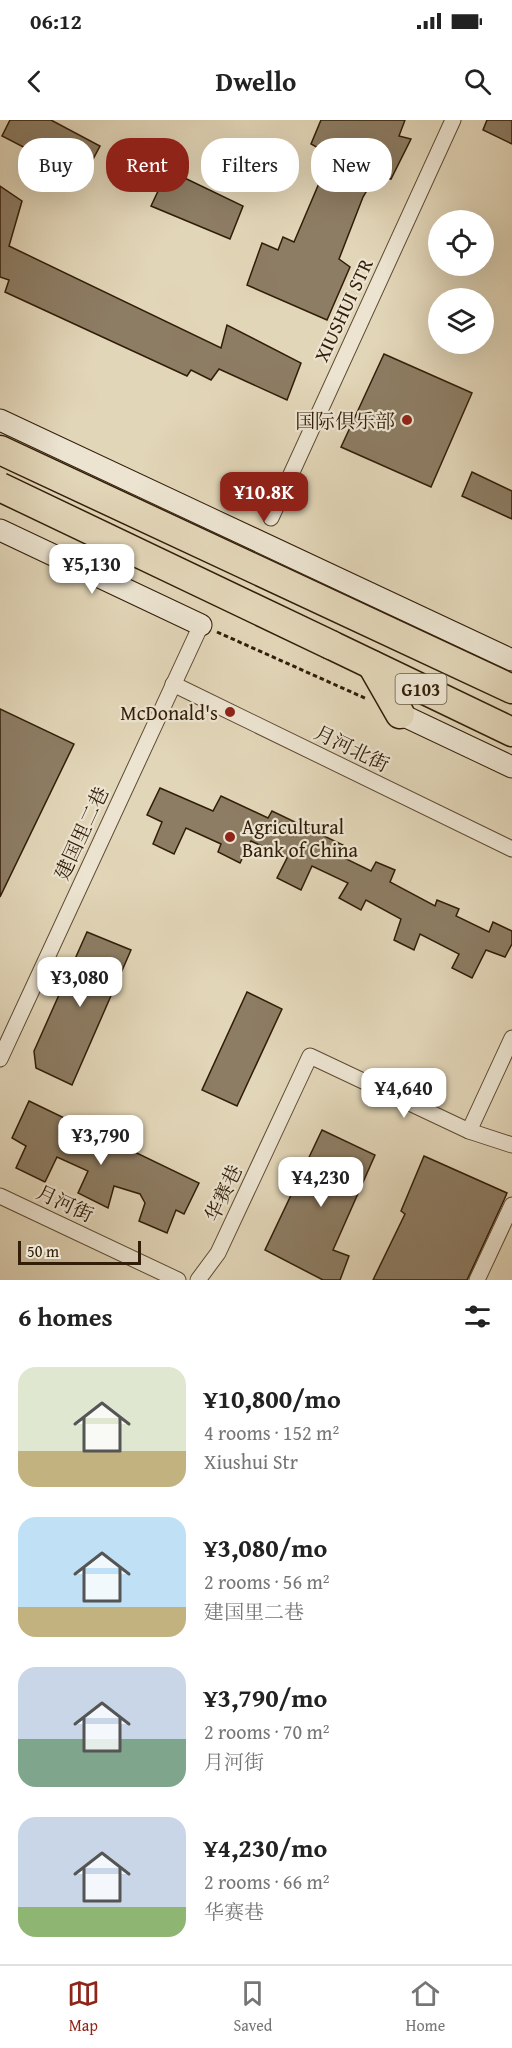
<!DOCTYPE html>
<meta charset="utf-8">
<style>
:root{--surface:#fff;--page:#f6f6f6;--text:#222;--muted:#767676;--line:#e0e0e0;--accent:#8f2418}
body{margin:0;font-family:"Gentium Book Plus","Noto Serif SC",serif;background:var(--page);color:var(--text);height:100vh;display:flex;flex-direction:column;font-size:22px;white-space:nowrap}
*{box-sizing:border-box;margin:0}
p{font-size:20px;color:var(--muted)}
.icon{flex:none;width:33px;height:33px;fill:none;stroke:currentColor;stroke-width:2;stroke-linecap:round;stroke-linejoin:round}
.map{position:relative;height:1160px;overflow:hidden}
.side{display:flex;flex-direction:column;background:var(--surface);flex:1}
.side>*{flex:none}
.hud{position:absolute;left:18px;top:18px;width:477px;height:54px;display:flex;gap:12px}
.controls{position:absolute;left:428px;top:90px;display:grid;gap:12px}
.controls a{display:grid;place-items:center;width:66px;height:66px;border-radius:50%;background:var(--surface);box-shadow:0 6px 24px #0002;font-size:30px}
.scale{position:absolute;left:18px;bottom:15px;width:123px;box-sizing:border-box;padding-left:6px;border:3px solid #311d08;border-top:0;font-size:16px;line-height:21px;white-space:nowrap;color:#311d08;-webkit-text-stroke:4px #ece4d1;paint-order:stroke}
.price{position:absolute;translate:-50% -51px;padding:0 14px;border-radius:12px;background:#fff;color:#222;font-size:20px;line-height:39px;filter:drop-shadow(0 2px 3px #0008)}
.price::after{content:'';position:absolute;left:50%;top:36px;width:18px;height:14px;margin-left:-9px;background:inherit;clip-path:polygon(0 0,100% 0,50% 100%)}
.price.current{background:var(--accent);color:#fff}
ul{padding:0;list-style:none}
li{display:flex;align-items:center;gap:18px;height:150px;padding:0 18px}
li span{display:grid;place-items:center;flex:none;width:168px;height:120px;border-radius:18px;color:#555}
li>.icon{margin-inline-start:auto}
span .icon{width:72px;height:72px;fill:#fffc;stroke-width:1}
li b{font-size:26px}
h2{display:flex;justify-content:space-between;align-items:center;height:72px;padding:0 18px;font-size:26px}
.pill{padding:0 21px;border-radius:24px;background:var(--surface);box-shadow:0 6px 24px #0002;font-size:21px;line-height:54px}
.pill.current{background:var(--accent);color:#fff}
.status{display:flex;justify-content:space-between;align-items:center;height:42px;padding:0 30px;background:var(--surface);direction:ltr}
.status svg{height:16px;fill:currentColor}
header{display:flex;justify-content:space-between;align-items:center;height:78px;padding:0 18px;background:var(--surface);font-size:27px;font-weight:700}
.tab-bar{display:flex;justify-content:space-around;align-items:center;height:84px;border-top:2px solid var(--line);background:var(--surface);font-size:16px;color:var(--muted)}
.tab-bar a{display:grid;justify-items:center;gap:3px}
.tab-bar .current{color:var(--accent)}
.map>svg:first-child{display:block}
.building{fill:#8d7d64;stroke:#311d08;stroke-width:1.5}
.lines{fill:none;stroke-linecap:round;stroke-linejoin:round}
.street-casing{stroke:#5d4b34;stroke-width:17}
.secondary-casing{stroke:#311d08;stroke-width:23}
.highway-casing{stroke:#311d08;stroke-width:31}
.path{stroke:#311d08;stroke-width:3;stroke-dasharray:4.5 3;stroke-linecap:butt}
.street{stroke:#ece4d1;stroke-width:15}
.secondary{stroke:#ece4d1;stroke-width:21}
.highway{stroke:#e2d6b8;stroke-width:28}
.highway-bridge-casing{stroke:#311d08;stroke-width:31;stroke-linecap:butt}
.highway-bridge{stroke:#e2d6b8;stroke-width:28}
.poi-dot{fill:#8f2418;stroke:#ece4d1;stroke-width:2}
.labels{text-anchor:middle;dominant-baseline:central;stroke-width:4.5;stroke-linejoin:round;paint-order:stroke}
.shield{fill:#ece4d1;stroke:#695944;stroke-width:1.5}
.shield-label{font-size:18px;font-weight:bold;fill:#311d08}
.street-label{font-size:20px;fill:#311d08;stroke:#ece4d1}
.poi-label{font-size:20px;fill:#311d08;stroke:#ece4d1;text-anchor:end}
</style>
<div class="status"><b>06:12</b><svg viewBox="0 0 49 12"><path d="M0 12V9h3v3zM5 12V6h3v6zM10 12V3h3v9zM15 12V0h3v12zM26 1h20v11H26zM47 4h2v5h-2z"/></svg></div>
<header><svg class="icon" aria-label="back" viewBox="0 0 24 24"><path d="M15 5l-7 7 7 7"/></svg>Dwello<svg class="icon" aria-label="search" viewBox="0 0 24 24"><circle cx="10" cy="10" r="6"/><path d="M15 15l6 6"/></svg></header>
<div class="map">
<svg width="512" height="1160" viewBox="0 0 512 1160">
<rect width="100%" height="100%" fill="#e2d6b8"/>
<filter id="stains"><feTurbulence type="fractalNoise" baseFrequency=".00333" numOctaves="4"/><feColorMatrix values="0 0 0 0 .2 0 0 0 0 .09 0 0 0 0 .02 0 0 0 .5 -.17"/></filter>
<radialGradient id="worn" r=".72"><stop offset=".6" stop-color="#630" stop-opacity="0"/><stop offset="1" stop-color="#630" stop-opacity=".3"/></radialGradient>
<!-- building -->
<g class="building">
<path d="M10,0H51L100,26L83,58L2,16Z"/>
<path d="M321,0H405L399,16L411,19L391,59L376,55L363,77L339,139L350,147L327,200L247,165L262,123L278,130L283,117L294,122L331,35L311,24Z"/>
<path d="M487,0H512V24L483,10Z"/>
<path d="M168,50L243,86L230,119L151,86Z"/>
<path d="M0,66L22,81L9,126L221,228L227,205L301,243L287,280L219,249L211,260L191,250L187,256L5,172L9,160L0,157Z"/>
<path d="M384,234L472,273L431,367L341,327Z"/>
<path d="M472,352L512,371V399L462,376Z"/>
<path d="M0,589L74,624L0,777Z"/>
<path d="M160,668L213,691L221,676L268,698L272,691L343,725L338,735L371,751L376,742L395,750L390,762L435,786L437,780L459,789L456,796L489,812L493,802L512,811V824L505,837L486,830L472,858L452,848L459,834L420,814L414,830L394,820L401,799L366,780L361,790L339,778L348,763L312,746L301,770L277,758L287,738L251,721L240,743L218,732L221,724L186,708L174,734L153,724L162,702L147,695Z"/>
<path d="M87,812L131,830L72,965L36,948L34,931Z"/>
<path d="M247,872L282,889L237,986L202,970Z"/>
<path d="M29,981L199,1063L184,1094L176,1090L167,1113L139,1101L145,1083L140,1074L114,1066L108,1088L78,1073L88,1051L57,1037L45,1062L16,1048L26,1026L12,1018Z"/>
<path d="M322,1010L375,1035L333,1130L349,1136L340,1160H323L265,1130Z"/>
<path d="M424,1036L507,1073L504,1080L467,1160H373L405,1094L401,1091Z"/>
</g>
<g class="lines">
<defs>
<g id="street">
<path d="M271,398L453,0"/>
<path d="M173,564L512,729"/>
<path d="M0,939L201,505"/>
<path d="M469,1011L512,918"/>
<path d="M0,1076L178,1160"/>
<path d="M198,1160L218,1133L310,936L469,1011L512,1025"/>
<path d="M477,1160L512,1085"/>
</g>
<g id="secondary">
<path d="M0,300L512,540"/>
<path d="M0,410L201,505"/>
<path d="M400,594L512,647"/>
</g>
<g id="highway">
<path d="M0,330L512,569"/>
<path d="M331,525L512,612"/>
<path d="M372,545L400,594"/>
</g>
</defs>
<!-- street casing -->
<use href="#street" class="street-casing"/>
<!-- secondary casing -->
<use href="#secondary" class="secondary-casing"/>
<!-- highway casing -->
<use href="#highway" class="highway-casing"/>
<!-- path -->
<path class="path" d="M217,512L367,579"/>
<!-- street -->
<use href="#street" class="street"/>
<!-- secondary -->
<use href="#secondary" class="secondary"/>
<!-- highway -->
<use href="#highway" class="highway"/>
<defs>
<path id="highway-bridge" d="M0,367L331,525"/>
</defs>
<!-- highway-bridge casing -->
<use href="#highway-bridge" class="highway-bridge-casing"/>
<!-- highway-bridge -->
<use href="#highway-bridge" class="highway-bridge"/>
</g>
<!-- markers -->
<g class="poi-dot">
<circle cx="407" cy="300" r="6"/>
<circle cx="230" cy="592" r="6"/>
<circle cx="230" cy="717" r="6"/>
</g>
<g class="labels">
<!-- shield labels -->
<rect class="shield" x="395.5" y="554" width="51" height="30" rx="4.5"/>
<g class="shield-label">
<text x="421" y="569">G103</text>
</g>
<!-- street labels -->
<g class="street-label">
<text transform="translate(343 190) rotate(-65)">XIUSHUI STR</text>
<text transform="translate(352 628) rotate(26)">月河北街</text>
<text transform="translate(81 713) rotate(-65)">建国里二巷</text>
<text transform="translate(223 1073) rotate(-65)">华赛巷</text>
<text transform="translate(65 1083) rotate(25)">月河街</text>
</g>
<!-- poi labels -->
<g class="poi-label">
<text x="395" y="300">国际俱乐部</text>
<text x="218" y="592">McDonald's</text>
<text x="242" y="706" text-anchor="start">Agricultural<tspan x="242" dy="23">Bank of China</tspan></text>
</g>
</g>
<rect width="100%" height="100%" filter="url(#stains)"/>
<rect width="100%" height="100%" fill="url(#worn)"/>
</svg>
<div class="controls">
<a><svg class="icon" aria-label="locate" viewBox="0 0 24 24"><circle cx="12" cy="12" r="6"/><path d="M12 2v4M12 18v4M2 12h4M18 12h4"/></svg></a>
<a><svg class="icon" aria-label="layers" viewBox="0 0 24 24"><path d="M12 4l9 5-9 5-9-5zM3 14l9 5 9-5"/></svg></a>
</div>
<div class="scale">50 m</div>
<b class="price current" style="left:264px;top:403px">¥10.8K</b>
<b class="price" style="left:92px;top:475px">¥5,130</b>
<b class="price" style="left:80px;top:888px">¥3,080</b>
<b class="price" style="left:404px;top:999px">¥4,640</b>
<b class="price" style="left:101px;top:1046px">¥3,790</b>
<b class="price" style="left:321px;top:1088px">¥4,230</b>
<div class="hud">
<a class="pill">Buy</a>
<a class="pill current">Rent</a>
<a class="pill">Filters</a>
<a class="pill">New</a>
</div>
</div>
<section class="side">
<h2>6 homes<svg class="icon" aria-label="filters" viewBox="0 0 24 24"><path d="M4 7h16M4 17h16"/><circle cx="9" cy="7" r="2"/><circle cx="15" cy="17" r="2"/></svg></h2>
<ul>
<li><span style="background:linear-gradient(#dfe7d0 70%,#c2b280 0)"><svg class="icon" aria-label="home" viewBox="0 0 24 24"><path d="M3 11l9-7 9 7M6 9v11h12V9"/></svg></span><div><b>¥10,800/mo</b><p>4 rooms · 152 m²</p><p>Xiushui Str</p></div></li>
<li><span style="background:linear-gradient(#bfe0f5 75%,#c2b280 0)"><svg class="icon" aria-label="home" viewBox="0 0 24 24"><path d="M3 11l9-7 9 7M6 9v11h12V9"/></svg></span><div><b>¥3,080/mo</b><p>2 rooms · 56 m²</p><p>建国里二巷</p></div></li>
<li><span style="background:linear-gradient(#c9d6e8 60%,#7fa58c 0)"><svg class="icon" aria-label="home" viewBox="0 0 24 24"><path d="M3 11l9-7 9 7M6 9v11h12V9"/></svg></span><div><b>¥3,790/mo</b><p>2 rooms · 70 m²</p><p>月河街</p></div></li>
<li><span style="background:linear-gradient(#c9d6e8 75%,#8fb573 0)"><svg class="icon" aria-label="home" viewBox="0 0 24 24"><path d="M3 11l9-7 9 7M6 9v11h12V9"/></svg></span><div><b>¥4,230/mo</b><p>2 rooms · 66 m²</p><p>华赛巷</p></div></li>
</ul>
</section>
<nav class="tab-bar">
<a class="current"><svg class="icon" aria-label="map" viewBox="0 0 24 24"><path d="M3 6l6-2 6 2 6-2v14l-6 2-6-2-6 2zM9 4v14M15 6v14"/></svg>Map</a>
<a><svg class="icon" aria-label="saved" viewBox="0 0 24 24"><path d="M7 4h10v16l-5-4-5 4z"/></svg>Saved</a>
<a><svg class="icon" aria-label="home" viewBox="0 0 24 24"><path d="M3 11l9-7 9 7M6 9v11h12V9"/></svg>Home</a>
</nav>
